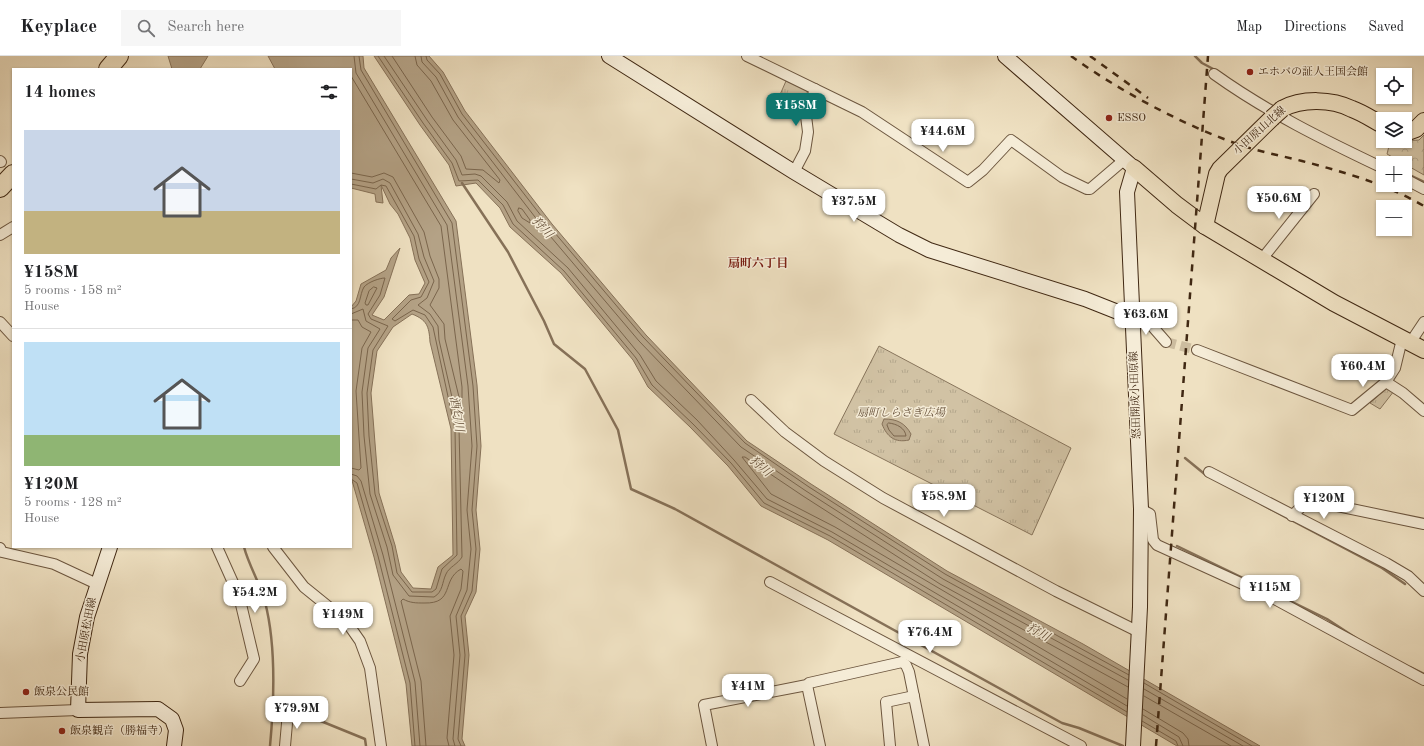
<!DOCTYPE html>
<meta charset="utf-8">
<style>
:root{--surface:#fff;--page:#f6f6f6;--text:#202124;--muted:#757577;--line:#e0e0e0;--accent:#0f766e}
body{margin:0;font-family:"Old Standard TT","Noto Serif JP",serif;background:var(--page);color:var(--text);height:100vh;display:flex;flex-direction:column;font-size:15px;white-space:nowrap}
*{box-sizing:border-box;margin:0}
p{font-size:13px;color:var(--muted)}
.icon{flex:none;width:22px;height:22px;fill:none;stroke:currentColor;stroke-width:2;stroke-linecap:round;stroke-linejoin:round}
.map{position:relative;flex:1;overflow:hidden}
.sheet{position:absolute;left:12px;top:12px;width:340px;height:480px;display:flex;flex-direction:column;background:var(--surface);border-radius:0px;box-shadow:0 1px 3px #0004}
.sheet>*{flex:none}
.buttons{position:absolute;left:1376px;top:12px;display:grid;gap:8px}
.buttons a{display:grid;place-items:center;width:36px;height:36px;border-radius:0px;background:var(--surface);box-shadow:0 1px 3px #0004;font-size:20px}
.price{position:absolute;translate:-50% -34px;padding:0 9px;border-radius:8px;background:#fff;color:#222;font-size:13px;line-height:26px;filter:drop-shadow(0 1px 2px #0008)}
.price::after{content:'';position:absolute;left:50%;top:24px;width:12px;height:9px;margin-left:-6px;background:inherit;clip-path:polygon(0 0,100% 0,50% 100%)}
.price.active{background:var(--accent);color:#fff}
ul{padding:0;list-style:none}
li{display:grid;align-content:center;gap:8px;height:212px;padding:0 12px}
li+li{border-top:1px solid var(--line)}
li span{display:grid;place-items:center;height:124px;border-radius:0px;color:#555}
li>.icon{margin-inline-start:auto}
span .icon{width:72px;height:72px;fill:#fffc;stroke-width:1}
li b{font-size:17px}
h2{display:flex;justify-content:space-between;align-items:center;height:48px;padding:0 12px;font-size:17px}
header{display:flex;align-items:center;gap:24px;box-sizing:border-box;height:56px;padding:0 20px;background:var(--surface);border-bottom:1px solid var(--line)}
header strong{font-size:19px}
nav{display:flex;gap:22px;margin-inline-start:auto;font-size:14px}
.search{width:280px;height:36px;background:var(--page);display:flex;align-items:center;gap:10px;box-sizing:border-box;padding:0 14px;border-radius:0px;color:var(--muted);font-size:15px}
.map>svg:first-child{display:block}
.forest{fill:url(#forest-crowns);stroke:#88755c}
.park{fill:url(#park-tufts);stroke:#88755c}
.water{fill:#b4a286;stroke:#867158;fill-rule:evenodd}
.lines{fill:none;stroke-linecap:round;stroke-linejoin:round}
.shore{stroke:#7a654c;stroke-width:1}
.stream{stroke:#867158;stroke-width:2.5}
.street-tunnel{stroke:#ccbc9f;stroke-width:10;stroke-dasharray:10 5;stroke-linecap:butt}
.street-casing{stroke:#6c563f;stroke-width:12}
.secondary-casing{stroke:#402813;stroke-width:16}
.primary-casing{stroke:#402813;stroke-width:18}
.highway-casing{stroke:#402813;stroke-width:20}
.street{stroke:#f5ecd7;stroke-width:10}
.secondary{stroke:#f5ecd7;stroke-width:14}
.primary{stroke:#efe1c2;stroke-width:16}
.highway{stroke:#efe1c2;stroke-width:18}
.rail{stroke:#402813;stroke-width:2.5;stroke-dasharray:7 7;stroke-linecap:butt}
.primary-bridge-casing{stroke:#402813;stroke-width:18;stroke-linecap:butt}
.primary-bridge{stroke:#efe1c2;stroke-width:16}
.poi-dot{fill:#8f2418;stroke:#f5ecd7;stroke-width:1.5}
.labels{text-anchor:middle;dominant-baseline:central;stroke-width:3;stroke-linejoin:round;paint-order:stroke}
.poi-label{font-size:11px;fill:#402813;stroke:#f5ecd7;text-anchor:start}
.street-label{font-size:11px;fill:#402813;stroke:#f5ecd7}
.park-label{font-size:11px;font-style:italic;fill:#644e37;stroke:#f5ecd7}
.water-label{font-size:12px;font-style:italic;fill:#634d36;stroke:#f5ecd7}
.neighbourhood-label{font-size:12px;font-weight:bold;fill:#7a1f14;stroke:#f5ecd7}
</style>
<header>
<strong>Keyplace</strong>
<div class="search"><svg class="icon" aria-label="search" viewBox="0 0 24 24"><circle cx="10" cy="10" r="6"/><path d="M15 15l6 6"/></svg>Search here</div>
<nav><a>Map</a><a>Directions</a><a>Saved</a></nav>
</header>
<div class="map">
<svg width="1424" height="690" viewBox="0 0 1424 690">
<defs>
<pattern id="forest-crowns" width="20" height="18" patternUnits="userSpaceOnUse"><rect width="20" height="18" fill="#d1c2a4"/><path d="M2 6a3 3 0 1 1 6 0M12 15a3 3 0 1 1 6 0" fill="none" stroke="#b4a78c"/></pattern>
<pattern id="park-tufts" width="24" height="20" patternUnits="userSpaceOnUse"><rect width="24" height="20" fill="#d1c2a4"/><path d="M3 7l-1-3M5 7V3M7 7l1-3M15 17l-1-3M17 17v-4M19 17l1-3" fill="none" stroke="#b4a78c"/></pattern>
</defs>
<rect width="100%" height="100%" fill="#efe1c2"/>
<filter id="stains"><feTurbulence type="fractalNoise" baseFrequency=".005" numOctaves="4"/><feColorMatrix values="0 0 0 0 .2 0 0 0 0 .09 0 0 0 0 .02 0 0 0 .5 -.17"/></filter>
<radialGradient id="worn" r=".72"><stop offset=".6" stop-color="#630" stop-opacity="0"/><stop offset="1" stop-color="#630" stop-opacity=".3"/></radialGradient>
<!-- forest -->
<path class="forest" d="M1424,79V119L1387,98L1389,90L1400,85L1419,84Z"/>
<!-- park -->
<g class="park">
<path d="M786,25L813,35L809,57L779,41Z"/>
<path d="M879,290L1071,392L1032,479L834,378Z"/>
<path d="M1389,330L1394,335L1380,353L1370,347Z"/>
</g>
<!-- water -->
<g class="water">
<path d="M168,0H208L200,13H172Z"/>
<path d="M268,0H363L364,12L456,165L477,329L481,390L476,454L480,493L476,536L465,560L469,599L462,683L465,690H412L406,628L374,501L351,421V251L356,245L361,228L386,214L391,202L400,192L384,241L372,259L384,264L409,239L419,238L425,227L415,204L410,182L398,158L390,148L381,129L383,147L376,146L375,138L351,132V13H275ZM412,258C427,264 429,270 430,286L451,373L453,499L438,511L431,533L413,532L401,516L395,489L379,437L371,337L377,295L393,271Z"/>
<path d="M374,0H429L443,16L465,55L552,168L646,279L747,385L811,428L947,515L1083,588L1260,690H1177L828,484L761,450L728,410L690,371L648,331L633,304L561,217L510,171L500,152L476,127L456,130L449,109L420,69Z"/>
<path d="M884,363C897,363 905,367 911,378L909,384C895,387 887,381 882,368Z"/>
</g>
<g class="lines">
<!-- shore -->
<g class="shore">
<path d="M354,0L356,17L447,169L468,330L472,390L467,454L471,493L467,534L456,560L460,599L453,683L455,690"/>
<path d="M359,0L361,14L452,167L473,330L477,390L472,454L476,493L472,535L461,560L465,599L458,683L461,690"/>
<path d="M378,0L423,67L452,107L459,125L478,124L503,149L513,168L564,215L636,302L652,329L693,368L731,407L764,447L830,480L1127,656"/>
<path d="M384,0L427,64L456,104L462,119L475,118L481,120L507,146L517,165L568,212L640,299L656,325L697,364L734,404L767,443L832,476L1127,650"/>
<path d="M392,0L432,61L461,100L466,113L483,114L499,127L500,124L453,64L431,25L417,9L415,0"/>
<path d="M421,0L422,6L436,21L458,61L545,174L639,285L741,391L806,435L943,523L1128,624"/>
<path d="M426,0L427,4L440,18L462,58L549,170L643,281L745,387L809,431L945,518L1129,619"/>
<path d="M351,20L441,170L462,331V342L459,341L445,283L444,268L430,249L439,232V223L430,200L424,176L393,121L384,117L372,121L351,117"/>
<path d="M351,123L373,127L383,123L390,127L418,178L424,201L434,225L427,242L418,249L430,258L438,270L439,284L459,372L462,501C458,508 449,511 446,518C442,526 443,536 434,541L409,540L393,519L387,491L370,438L364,380L362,336L368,292L380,273L366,265L363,253L351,258"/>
<path d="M351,128L376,133L381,129L386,130L414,180L419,203L429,226L421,241L411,244L392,263L395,265L413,254L425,259L433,271L455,373L457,499L442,513L436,533L432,536H412L397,517L392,490L375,438L369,380L367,337L373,294L388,270L371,263L368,258L380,239L385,222C380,222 368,226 364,231C359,239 362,251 351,253"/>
<path d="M519,152L522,153L530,164V167L522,162L518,155Z"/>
<path d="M374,231L377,232L368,249H366L365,247L369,235Z"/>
<path d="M351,264H358L362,271L371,276L362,292L356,335L361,412L359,414L351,412"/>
<path d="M889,367C897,368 905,372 906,380H894L889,374L887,369Z"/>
<path d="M351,418L357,420L361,425L383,499L415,626L420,690"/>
<path d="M351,423L357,427L378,500L410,627L415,690"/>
<path d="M1144,627L1252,690"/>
<path d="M1144,633L1243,690"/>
<path d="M1144,640L1231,690"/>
<path d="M1127,643L835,471L771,438L742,401H745L803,440L940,528L1128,631"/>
<path d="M1143,653L1183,677L1188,683L1189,690"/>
<path d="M1143,659L1179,681L1183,690"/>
<path d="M1142,665L1176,685L1178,690"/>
<path d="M426,690L421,625L401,545L403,543C410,547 416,547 424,547C455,548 441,524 461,513L463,515L461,533L450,560L454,599L447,682L449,690"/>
</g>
<!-- stream -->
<g class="stream">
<path d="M1195,0L1202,7L1217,15"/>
<path d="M1405,117L1424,126"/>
<path d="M462,127L508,196L544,265L554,288L585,313L618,374L631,433L675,453L1062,667L1079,672L1123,690"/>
<path d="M1185,402L1207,420"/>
<path d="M1261,448L1382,512L1405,528"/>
<path d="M1177,490L1327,563L1356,582"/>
<path d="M244,491C249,510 260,527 265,546C276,588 274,647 270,690"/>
<path d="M1410,611L1424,618"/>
<path d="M274,646L365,683L366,690"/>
</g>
<!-- street-tunnel -->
<path class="street-tunnel" d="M1166,286L1197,294"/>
<defs>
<g id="street">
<path d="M747,0L862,56L968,126L983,114L1011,84L1062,121L1087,133H1090L1124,104"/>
<path d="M1214,18C1267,56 1324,84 1383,112"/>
<path d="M0,105L1,106"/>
<path d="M794,116L805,95L808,76L806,60L815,33"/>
<path d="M1405,123L1424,133"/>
<path d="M0,179L13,171"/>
<path d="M1262,203L1314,138"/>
<path d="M1133,262L1152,270L1166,286"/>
<path d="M0,266L13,280"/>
<path d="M1402,283L1395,312L1386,326L1403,337L1424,355"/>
<path d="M1410,287L1424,266"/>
<path d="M1197,294L1352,354L1386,326"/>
<path d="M751,344L785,376L824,405L883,442L1056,535L1139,576"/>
<path d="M1209,416L1386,507L1408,520L1424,535"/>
<path d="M1141,453L1150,458L1153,484L1157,489L1269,540L1424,624"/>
<path d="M1292,460L1308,444L1424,468"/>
<path d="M217,491L239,540L254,603L240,625"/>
<path d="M273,491L304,531L346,565L360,585L370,612L381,690"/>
<path d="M0,492L2,496L54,508L97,528"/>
<path d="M770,526L1081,690"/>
<path d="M807,629L820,690"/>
<path d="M0,657L78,654"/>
<path d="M285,690L288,656"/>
<path d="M712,690L704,649L807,629L809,627L902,606L906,609L909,616L924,690"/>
<path d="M890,690L886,646L914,640"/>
</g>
<g id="secondary">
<path d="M609,0L794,116L899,179L929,194L1085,243L1133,262"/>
<path d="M1005,0L1134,112L1127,136L1141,453L1140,551L1133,690"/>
<path d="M110,491L87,561L80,598L78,654L158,653L172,663L176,674L174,690"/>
</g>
<g id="primary">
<path d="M1282,53C1302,42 1332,43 1352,53C1363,57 1373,64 1383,69"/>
<path d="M1405,77L1416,73L1424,65"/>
<path d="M1134,112L1177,149L1205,170L1334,247L1424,294"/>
<path d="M1205,170L1217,118L1220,113L1272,62"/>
</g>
<g id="highway">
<path d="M108,13L119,0"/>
<path d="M0,132L13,118"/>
</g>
</defs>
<!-- street casing -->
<use href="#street" class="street-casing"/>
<!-- secondary casing -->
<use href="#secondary" class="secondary-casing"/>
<!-- primary casing -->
<use href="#primary" class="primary-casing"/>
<!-- highway casing -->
<use href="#highway" class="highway-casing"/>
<!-- street -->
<use href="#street" class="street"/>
<!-- secondary -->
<use href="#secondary" class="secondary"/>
<!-- primary -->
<use href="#primary" class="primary"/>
<!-- highway -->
<use href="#highway" class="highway"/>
<!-- rail -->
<g class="rail">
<path d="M1071,0C1121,36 1185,70 1243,90C1262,96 1282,100 1302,105C1344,116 1386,128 1424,150"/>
<path d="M1090,0L1148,42"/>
<path d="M1156,690L1208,0"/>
</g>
<defs>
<path id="primary-bridge" d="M1272,62L1282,53"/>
</defs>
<!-- primary-bridge casing -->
<use href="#primary-bridge" class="primary-bridge-casing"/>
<!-- primary-bridge -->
<use href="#primary-bridge" class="primary-bridge"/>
</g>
<!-- markers -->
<g class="poi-dot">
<circle cx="1250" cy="16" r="4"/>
<circle cx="1109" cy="62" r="4"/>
<circle cx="26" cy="636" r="4"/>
<circle cx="62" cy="675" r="4"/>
</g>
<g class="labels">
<!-- poi labels -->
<g class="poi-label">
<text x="1258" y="16">エホバの証人王国会館</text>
<text x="1117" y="62">ESSO</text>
<text x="34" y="636">飯泉公民館</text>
<text x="70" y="675">飯泉観音（勝福寺）</text>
</g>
<!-- street labels -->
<g class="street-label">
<text transform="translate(1260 75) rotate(-42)">小田原山北線</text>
<text transform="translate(1136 339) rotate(-92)">怒田開成小田原線</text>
<text transform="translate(87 574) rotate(-79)">小田原松田線</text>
</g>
<!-- park labels -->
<g class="park-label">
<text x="901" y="357">扇町しらさぎ広場</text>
</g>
<!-- water labels -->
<g class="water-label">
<text transform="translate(542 172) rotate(47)">狩川</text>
<text transform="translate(456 358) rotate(80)">酒匂川</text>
<text transform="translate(760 411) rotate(40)">狩川</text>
<text transform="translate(1038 577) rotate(29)">狩川</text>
</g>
<!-- neighbourhood labels -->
<g class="neighbourhood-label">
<text x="758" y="208">扇町六丁目</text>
</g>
</g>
<rect width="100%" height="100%" filter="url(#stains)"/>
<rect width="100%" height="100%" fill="url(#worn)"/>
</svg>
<div class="buttons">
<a><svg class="icon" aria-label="locate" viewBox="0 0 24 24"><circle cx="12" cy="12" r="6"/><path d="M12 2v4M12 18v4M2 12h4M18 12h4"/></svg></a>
<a><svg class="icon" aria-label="layers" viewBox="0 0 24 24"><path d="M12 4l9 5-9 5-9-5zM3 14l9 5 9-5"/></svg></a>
<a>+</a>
<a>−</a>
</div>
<b class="price active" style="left:796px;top:71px">¥158M</b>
<b class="price" style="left:943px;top:97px">¥44.6M</b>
<b class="price" style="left:1279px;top:164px">¥50.6M</b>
<b class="price" style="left:854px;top:167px">¥37.5M</b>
<b class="price" style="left:1146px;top:280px">¥63.6M</b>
<b class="price" style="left:1363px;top:332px">¥60.4M</b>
<b class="price" style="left:944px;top:462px">¥58.9M</b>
<b class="price" style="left:1324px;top:464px">¥120M</b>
<b class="price" style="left:1270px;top:553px">¥115M</b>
<b class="price" style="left:255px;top:558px">¥54.2M</b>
<b class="price" style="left:343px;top:580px">¥149M</b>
<b class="price" style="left:930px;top:598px">¥76.4M</b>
<b class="price" style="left:748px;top:652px">¥41M</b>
<b class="price" style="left:297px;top:674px">¥79.9M</b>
<section class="sheet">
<h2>14 homes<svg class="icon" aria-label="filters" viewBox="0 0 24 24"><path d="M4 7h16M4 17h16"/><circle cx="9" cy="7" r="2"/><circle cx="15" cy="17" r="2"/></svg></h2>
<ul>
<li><span style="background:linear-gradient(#c9d6e8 65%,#c2b280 0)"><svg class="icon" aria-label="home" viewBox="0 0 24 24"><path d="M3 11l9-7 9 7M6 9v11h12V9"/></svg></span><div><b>¥158M</b><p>5 rooms · 158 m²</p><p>House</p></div></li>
<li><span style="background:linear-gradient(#bfe0f5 75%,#8fb573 0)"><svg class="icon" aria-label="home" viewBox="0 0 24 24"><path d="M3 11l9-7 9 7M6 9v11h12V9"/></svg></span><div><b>¥120M</b><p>5 rooms · 128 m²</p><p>House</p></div></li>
</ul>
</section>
</div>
